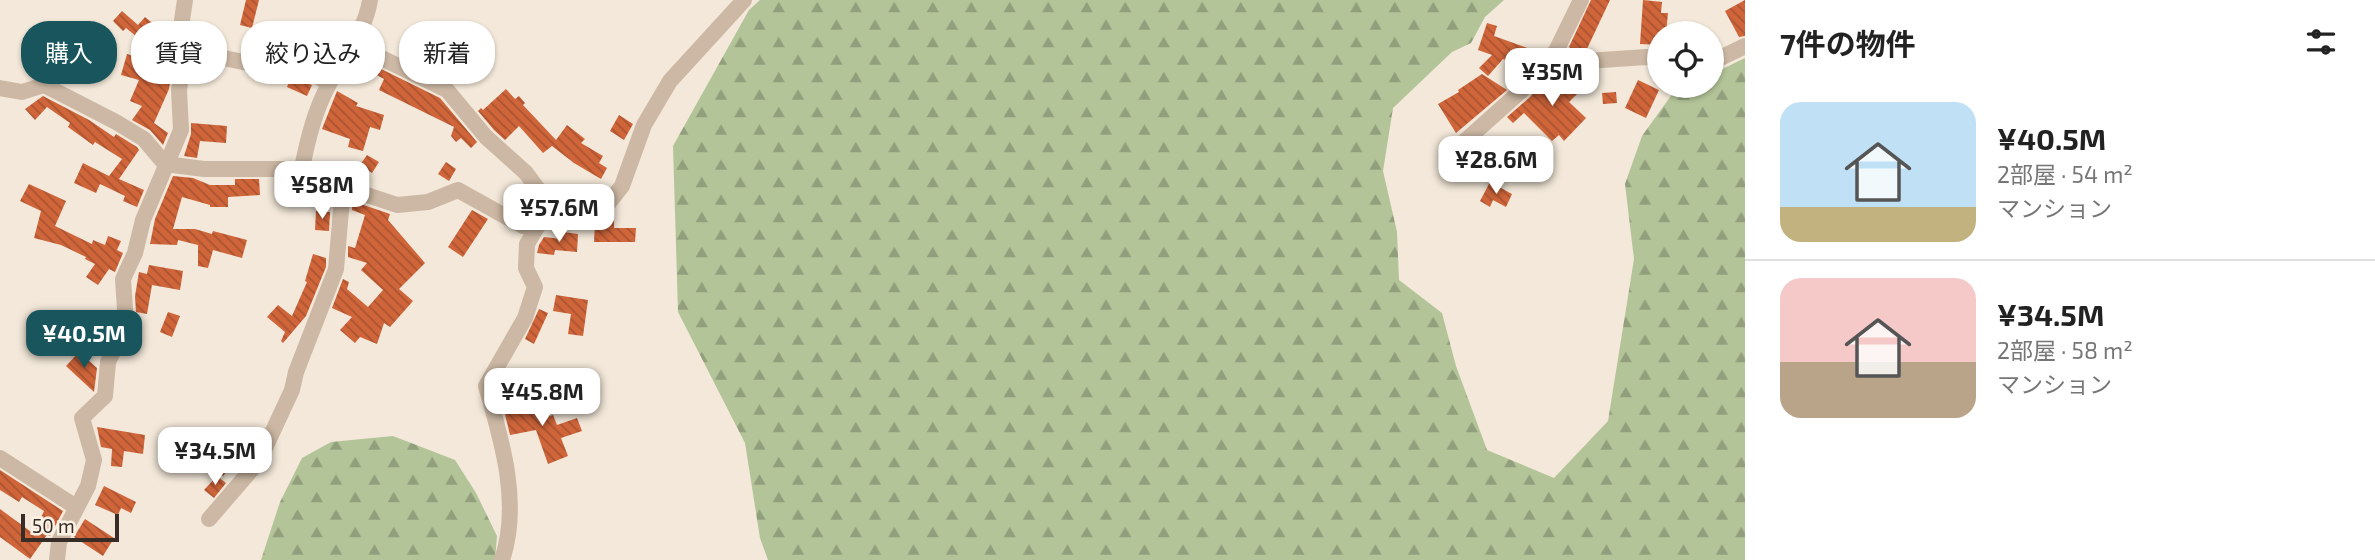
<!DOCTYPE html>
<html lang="ja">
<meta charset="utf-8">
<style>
:root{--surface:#fff;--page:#f2f2f2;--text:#222;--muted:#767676;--line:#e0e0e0;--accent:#18555c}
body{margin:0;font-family:"Exo 2","Noto Sans JP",sans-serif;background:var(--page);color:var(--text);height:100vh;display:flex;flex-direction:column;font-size:26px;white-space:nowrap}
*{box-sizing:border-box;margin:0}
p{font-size:23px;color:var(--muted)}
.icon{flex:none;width:38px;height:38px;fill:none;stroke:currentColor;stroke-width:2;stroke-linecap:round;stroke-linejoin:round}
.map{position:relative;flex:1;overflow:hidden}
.side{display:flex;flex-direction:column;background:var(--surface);width:630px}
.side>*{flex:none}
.hud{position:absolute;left:21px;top:21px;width:665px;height:63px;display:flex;gap:14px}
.buttons{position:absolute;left:1647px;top:21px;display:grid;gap:14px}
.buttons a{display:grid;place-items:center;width:77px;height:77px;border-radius:50%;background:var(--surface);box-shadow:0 2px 5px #0004;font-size:35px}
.scale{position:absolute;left:21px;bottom:18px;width:98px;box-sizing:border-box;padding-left:7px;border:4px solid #372c26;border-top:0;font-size:19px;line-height:24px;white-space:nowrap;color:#372c26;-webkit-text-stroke:5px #fbf2e5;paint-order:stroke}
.price{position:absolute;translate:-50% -60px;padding:0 16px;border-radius:14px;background:#fff;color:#222;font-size:23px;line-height:46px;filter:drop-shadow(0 2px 4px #0008)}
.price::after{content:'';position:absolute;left:50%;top:42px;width:21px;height:16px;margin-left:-10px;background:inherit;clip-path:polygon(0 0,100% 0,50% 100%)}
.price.on{background:var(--accent);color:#fff}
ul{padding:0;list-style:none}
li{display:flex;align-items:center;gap:21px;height:175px;padding:0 35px}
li+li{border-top:2px solid var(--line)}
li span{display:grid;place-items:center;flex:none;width:196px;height:140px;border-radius:21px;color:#555}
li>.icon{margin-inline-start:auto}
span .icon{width:84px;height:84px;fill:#fffc;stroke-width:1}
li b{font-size:30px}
h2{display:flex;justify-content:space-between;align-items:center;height:84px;padding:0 35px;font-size:30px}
.chip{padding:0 24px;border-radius:28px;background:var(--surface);box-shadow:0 2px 5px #0004;font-size:24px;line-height:63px}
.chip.on{background:var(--accent);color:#fff}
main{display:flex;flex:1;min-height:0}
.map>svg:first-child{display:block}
.forest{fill:url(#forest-firs)}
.building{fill:url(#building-back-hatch)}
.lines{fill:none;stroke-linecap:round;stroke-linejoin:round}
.minor{stroke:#ccb8a4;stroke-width:16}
</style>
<main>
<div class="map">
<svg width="1745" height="560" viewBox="0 0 1745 560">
<defs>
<pattern id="forest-firs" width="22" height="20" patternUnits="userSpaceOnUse" patternTransform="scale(1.75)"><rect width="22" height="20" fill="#b3c498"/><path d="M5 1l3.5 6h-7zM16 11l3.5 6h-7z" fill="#929f7c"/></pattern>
<pattern id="building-back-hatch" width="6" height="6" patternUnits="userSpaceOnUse" patternTransform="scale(1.75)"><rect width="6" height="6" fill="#d0653a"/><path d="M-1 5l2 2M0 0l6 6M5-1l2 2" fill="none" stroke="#aa5331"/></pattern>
</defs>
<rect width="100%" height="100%" fill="#f3e8d9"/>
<!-- forest -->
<g class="forest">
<path d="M760,0H1504L1485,17L1471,43L1452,52L1393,108L1383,171L1397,232L1399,280L1442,313L1456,366L1487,450L1554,478L1608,421L1634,259L1625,184L1642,136L1673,93L1688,86H1712V74L1745,58V560H768L760,538L745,443L678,312L673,146L749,10Z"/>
<path d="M393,436L455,460L476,493L497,536L495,560H261L280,502L302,458L331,442Z"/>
</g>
<!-- building -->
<g class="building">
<path d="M246,0H259L252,28L240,25Z"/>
<path d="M1591,0H1610L1586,51H1575L1569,47Z"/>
<path d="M1643,0L1662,2L1661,13H1668L1666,33H1659V45L1640,44Z"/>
<path d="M1745,0V36L1739,37L1725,11Z"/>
<path d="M122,11L138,25L145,17L173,40V57L169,63L126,28L123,31L113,21Z"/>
<path d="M311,23L333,32L324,59L301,51Z"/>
<path d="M1487,23L1497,26L1494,36L1541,53L1528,67L1503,59L1488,76L1479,68L1492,55L1478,50Z"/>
<path d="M127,54L172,68L169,89L154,123L168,133L163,145L150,130L132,120L142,106L130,101L139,80L121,75Z"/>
<path d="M365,61L440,98L477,142L471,148L461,138L456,142L451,136L454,127L379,90L384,79L362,67Z"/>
<path d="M1554,69L1578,93L1569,102L1586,118L1564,141L1559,135L1552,141L1524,113L1513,123L1507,117L1530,97Z"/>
<path d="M1482,74L1507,90L1456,133L1438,104L1459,92L1458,90Z"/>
<path d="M292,76L312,85L307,96L287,87Z"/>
<path d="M1638,80L1659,90L1646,118L1625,108Z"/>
<path d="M506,89L515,99L519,96L525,103L523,105L556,140L567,125L585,139L581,143L603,156L599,163L607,168L601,179L574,163L552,146L543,153L519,126L505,140L494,130L478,111L481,108L483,110Z"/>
<path d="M337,91L358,103L356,106L384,115L380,130L370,127L363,151L348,147L350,139L322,129Z"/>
<path d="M1616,92L1617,103L1603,104L1602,93Z"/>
<path d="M43,96L89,120L114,137L116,134L137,147L139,150L119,179L144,190L137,207L123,201L125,196L100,184L96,193L74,183L83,163L109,176L122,159L95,142L93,145L68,127L70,123L47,107L35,120L25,109Z"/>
<path d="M619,115L633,124L624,140L610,131Z"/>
<path d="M191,123L227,126L226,143L200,141L197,158L184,156L191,134Z"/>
<path d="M367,155L379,162L372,173L360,165Z"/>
<path d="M446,162L456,169L449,181L438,174Z"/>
<path d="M173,176L193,178L210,185H235V179H259L260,195L228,197V207H210V205L182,197L173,229H195L212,234L213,231L247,240L242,258L213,250L208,268L198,266V245L178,240L177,245L150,244L155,219Z"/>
<path d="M314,181L331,194L320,208L303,196Z"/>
<path d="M1490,182L1512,194L1506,207L1493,200L1490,207L1480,201Z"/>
<path d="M29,184L66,201L55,226L92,244L93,240L105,245L108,236L121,241L117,250L123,253L115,272L109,269L98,285L86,277L95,264L85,259L86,257L61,245L34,238L41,211L20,201Z"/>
<path d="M553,198L584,204L550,211Z"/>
<path d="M352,201L390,214L388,220L425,263L399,289L413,301L390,327L384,323L377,344L360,337L355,343L340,330L352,317L332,308L343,279L349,282L347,289L368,307L383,290L361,270L367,263L348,257V246L355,248L365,215L352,210Z"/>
<path d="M472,210L488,219L463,257L448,247Z"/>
<path d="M316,211L330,212L329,231L315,230Z"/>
<path d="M600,220L614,221V228H636L635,242H594L595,222Z"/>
<path d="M563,232L578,234L577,252L555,250L554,255L537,253L539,245L544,237L562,239Z"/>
<path d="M313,254L326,258V267L306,316L283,343L281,341L285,332L267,317L278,305L292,316L307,282L305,281Z"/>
<path d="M149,265L183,271L180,290L152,285L147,314L136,312L135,296L139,272L147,274Z"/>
<path d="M556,295L588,300L583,336L568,334L571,314L553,311Z"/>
<path d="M539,309L548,313L534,344L525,339Z"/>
<path d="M168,312L180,316L172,337L160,332Z"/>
<path d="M79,352L97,368L94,392L66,366Z"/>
<path d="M547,402L550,416L553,415L557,425L577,418L582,431L561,438L568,456L548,464L536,430L510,435L504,410Z"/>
<path d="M97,427L145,435L143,454L124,451L122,467L111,466L112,449L101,447Z"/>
<path d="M210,440L235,462L223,476L197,454Z"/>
<path d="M0,470L63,511L50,536L47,535L30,559L0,537V509L34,534L44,511L22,497L19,502L0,490Z"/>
<path d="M217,476L226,483L214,498L204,490Z"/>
<path d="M104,486L136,502L131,513L121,508L118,515L95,505Z"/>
<path d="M85,519L114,538L103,556L74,537Z"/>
</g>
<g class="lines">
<!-- minor -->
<g class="minor">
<path d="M355,45L447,90L486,137L526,173L540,192V222L527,244L526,268L535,287L525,318L486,386C502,441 521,504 502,560"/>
<path d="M185,50L257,65L299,66L329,83"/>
<path d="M1556,51L1572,62L1646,57L1659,59"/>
<path d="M1712,62L1745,46"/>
<path d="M0,88L22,92L44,85L116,122L144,139L165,164L204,169H319L343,187L397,205L428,202L458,190L523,226L586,215L607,205L622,186L644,125L670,81L744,0"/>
<path d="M1456,149L1522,90L1556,51L1581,0"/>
<path d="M302,168C308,138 315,110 329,84C343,55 365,33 370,0"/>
<path d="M0,458L76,507"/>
<path d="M209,519L259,461L292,390L296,372L336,269L343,187"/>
<path d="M57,560L59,542L88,486L94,460L82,418L105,396L108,362L126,325L123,279L135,253L143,220L181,130L179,90L185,50L182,20L185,0"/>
</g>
</g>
</svg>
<div class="buttons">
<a><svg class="icon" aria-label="locate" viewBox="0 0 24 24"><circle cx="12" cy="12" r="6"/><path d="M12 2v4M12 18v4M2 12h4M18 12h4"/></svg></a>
</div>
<div class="scale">50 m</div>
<b class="price" style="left:1552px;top:108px">¥35M</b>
<b class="price" style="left:1496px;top:196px">¥28.6M</b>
<b class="price" style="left:322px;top:221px">¥58M</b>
<b class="price" style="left:559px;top:244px">¥57.6M</b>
<b class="price on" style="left:84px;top:370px">¥40.5M</b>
<b class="price" style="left:542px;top:428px">¥45.8M</b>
<b class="price" style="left:215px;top:487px">¥34.5M</b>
<div class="hud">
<a class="chip on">購入</a>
<a class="chip">賃貸</a>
<a class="chip">絞り込み</a>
<a class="chip">新着</a>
</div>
</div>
<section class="side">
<h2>7件の物件<svg class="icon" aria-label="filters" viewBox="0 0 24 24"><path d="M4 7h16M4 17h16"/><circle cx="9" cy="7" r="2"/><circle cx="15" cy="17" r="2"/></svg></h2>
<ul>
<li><span style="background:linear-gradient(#bfe0f5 75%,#c2b280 0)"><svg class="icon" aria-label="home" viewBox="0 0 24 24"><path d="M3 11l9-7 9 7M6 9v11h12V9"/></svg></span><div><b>¥40.5M</b><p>2部屋 · 54 m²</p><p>マンション</p></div></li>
<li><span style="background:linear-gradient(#f6c9c9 60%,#b9a48a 0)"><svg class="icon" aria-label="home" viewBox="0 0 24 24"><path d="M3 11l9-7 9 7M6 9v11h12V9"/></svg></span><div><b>¥34.5M</b><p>2部屋 · 58 m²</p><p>マンション</p></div></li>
</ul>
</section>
</main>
